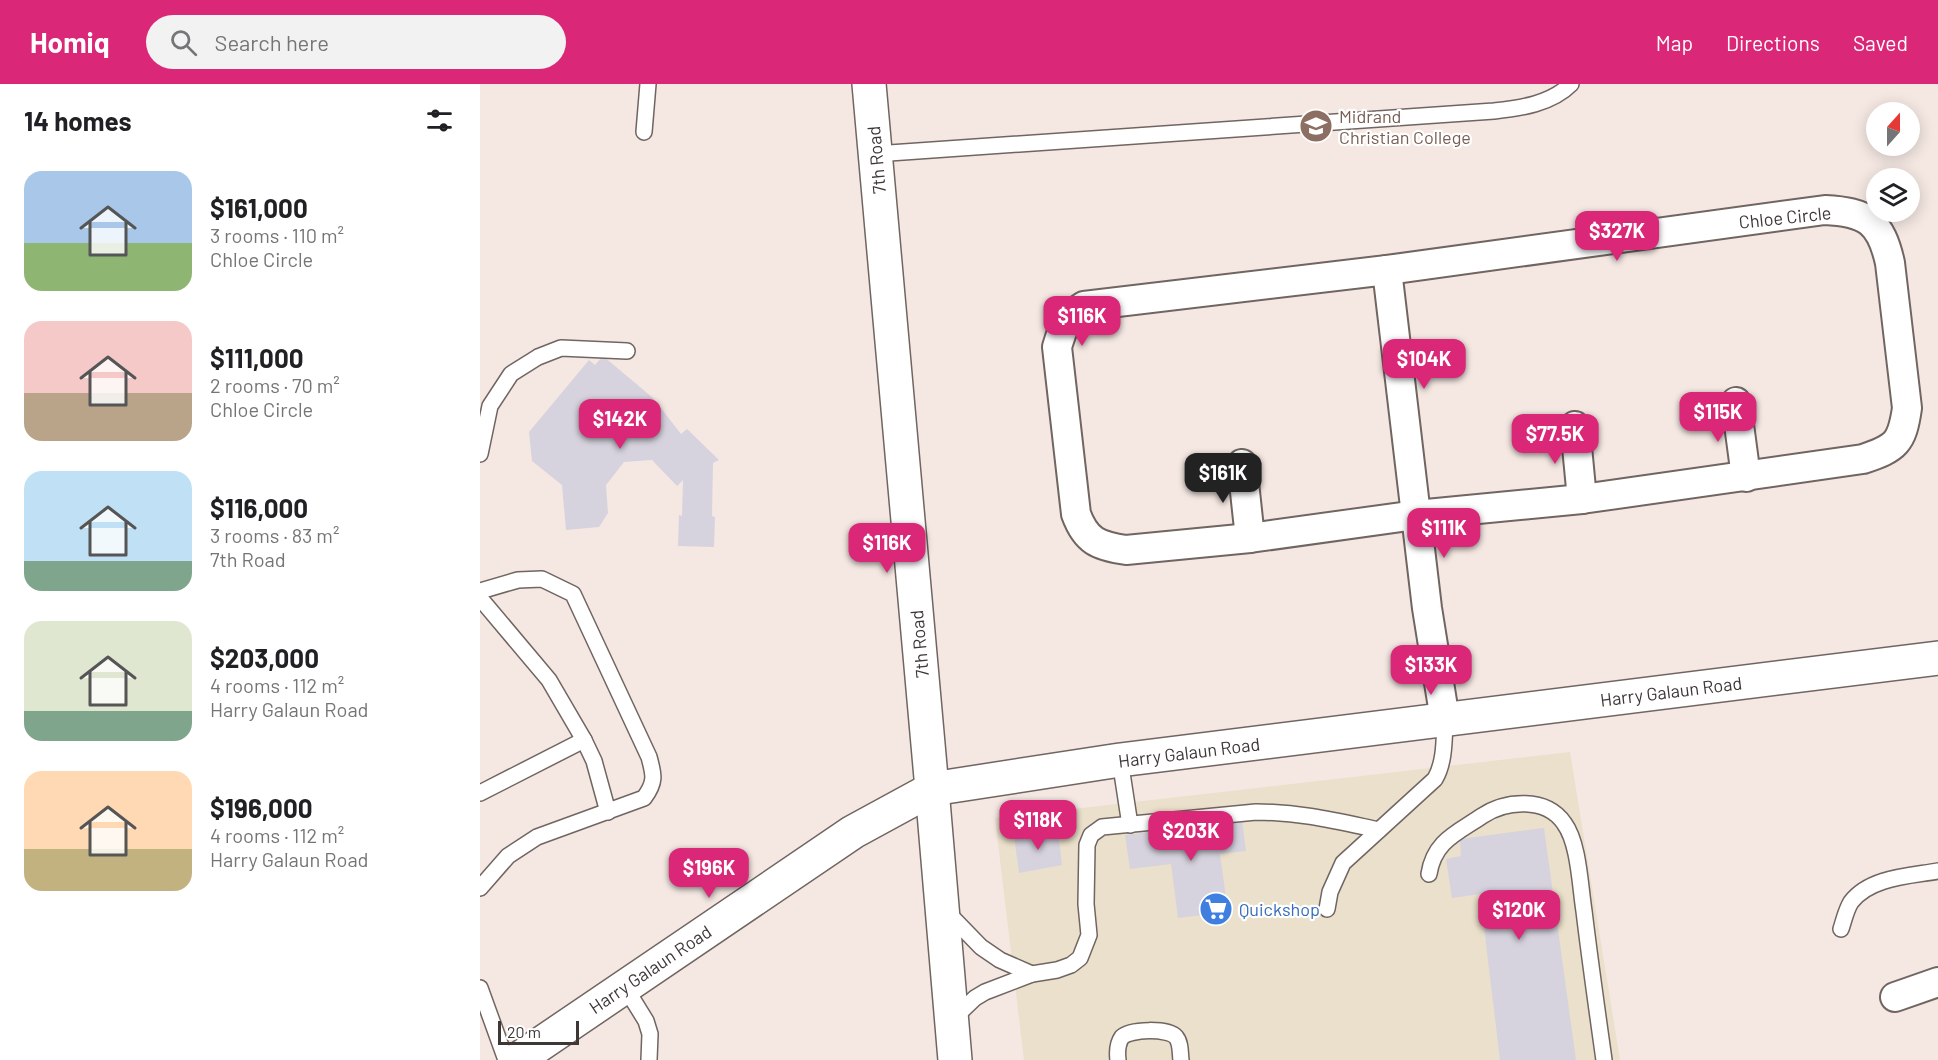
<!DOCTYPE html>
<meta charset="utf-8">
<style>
:root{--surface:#fff;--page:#f2f2f2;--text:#202124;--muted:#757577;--accent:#db2777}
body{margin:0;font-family:Barlow,sans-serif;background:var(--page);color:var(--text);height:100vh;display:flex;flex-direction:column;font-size:22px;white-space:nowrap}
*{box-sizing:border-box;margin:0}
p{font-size:20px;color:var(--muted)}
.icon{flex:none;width:33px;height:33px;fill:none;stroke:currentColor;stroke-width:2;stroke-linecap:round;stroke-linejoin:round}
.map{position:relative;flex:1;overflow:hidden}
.details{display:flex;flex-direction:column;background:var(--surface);width:480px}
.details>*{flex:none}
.needle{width:39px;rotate:21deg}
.controls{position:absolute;left:1386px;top:18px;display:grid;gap:12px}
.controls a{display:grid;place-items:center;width:54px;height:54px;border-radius:50%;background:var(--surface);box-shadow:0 3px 15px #0003;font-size:30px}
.scale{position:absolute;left:18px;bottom:15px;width:81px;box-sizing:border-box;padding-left:6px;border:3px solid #3d3836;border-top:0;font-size:16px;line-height:21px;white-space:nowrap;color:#3d3836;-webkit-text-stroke:4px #fff;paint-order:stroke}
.price{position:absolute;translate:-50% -51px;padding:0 14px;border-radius:12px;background:var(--accent);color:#fff;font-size:20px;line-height:39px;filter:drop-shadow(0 2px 3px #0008)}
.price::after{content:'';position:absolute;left:50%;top:36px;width:18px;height:14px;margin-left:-9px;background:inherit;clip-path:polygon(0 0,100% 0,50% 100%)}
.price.current{background:#222;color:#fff}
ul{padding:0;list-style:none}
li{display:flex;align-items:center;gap:18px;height:150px;padding:0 24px}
li span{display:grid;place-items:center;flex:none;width:168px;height:120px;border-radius:18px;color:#555}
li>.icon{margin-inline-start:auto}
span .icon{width:72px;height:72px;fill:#fffc;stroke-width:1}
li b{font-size:26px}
h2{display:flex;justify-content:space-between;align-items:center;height:72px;padding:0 24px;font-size:26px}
header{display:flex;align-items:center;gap:36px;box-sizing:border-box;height:84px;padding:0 30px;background:var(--accent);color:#fff}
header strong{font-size:28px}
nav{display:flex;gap:33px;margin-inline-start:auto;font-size:21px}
.search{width:420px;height:54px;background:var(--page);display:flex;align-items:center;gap:15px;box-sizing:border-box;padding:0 21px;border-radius:33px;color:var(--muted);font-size:22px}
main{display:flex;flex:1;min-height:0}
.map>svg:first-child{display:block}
.commercial{fill:#eae0cb}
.building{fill:#d6d3de}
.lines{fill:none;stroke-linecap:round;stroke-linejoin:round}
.service-casing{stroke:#706561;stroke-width:18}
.minor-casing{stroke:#706561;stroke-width:32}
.tertiary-casing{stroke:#706561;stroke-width:36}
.secondary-casing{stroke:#706561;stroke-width:36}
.service{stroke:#fff;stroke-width:15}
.minor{stroke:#fff;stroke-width:28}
.tertiary{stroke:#fff;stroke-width:33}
.secondary{stroke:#fff;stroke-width:33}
.labels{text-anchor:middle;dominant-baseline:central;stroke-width:4.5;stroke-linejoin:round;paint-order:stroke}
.education-label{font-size:18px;fill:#785e54;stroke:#fff;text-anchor:start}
.street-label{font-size:18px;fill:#3d3836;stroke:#fff}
.shop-label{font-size:18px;fill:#366cbe;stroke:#fff;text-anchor:start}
</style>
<header>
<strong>Homiq</strong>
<div class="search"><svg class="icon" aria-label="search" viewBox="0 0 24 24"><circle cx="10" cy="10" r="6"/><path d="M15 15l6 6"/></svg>Search here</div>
<nav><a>Map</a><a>Directions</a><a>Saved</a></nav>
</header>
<main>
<section class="details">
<h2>14 homes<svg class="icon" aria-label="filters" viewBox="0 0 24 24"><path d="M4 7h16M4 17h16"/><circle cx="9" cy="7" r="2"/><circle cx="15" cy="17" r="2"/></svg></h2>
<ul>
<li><span style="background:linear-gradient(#a9c7e8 60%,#8fb573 0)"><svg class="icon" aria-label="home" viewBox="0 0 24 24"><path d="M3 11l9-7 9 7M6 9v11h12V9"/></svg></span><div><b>$161,000</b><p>3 rooms · 110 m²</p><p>Chloe Circle</p></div></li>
<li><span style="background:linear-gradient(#f6c9c9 60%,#b9a48a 0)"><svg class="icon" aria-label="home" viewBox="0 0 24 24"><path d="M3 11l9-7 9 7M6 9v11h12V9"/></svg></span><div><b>$111,000</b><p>2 rooms · 70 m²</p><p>Chloe Circle</p></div></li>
<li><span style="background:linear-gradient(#bfe0f5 75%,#7fa58c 0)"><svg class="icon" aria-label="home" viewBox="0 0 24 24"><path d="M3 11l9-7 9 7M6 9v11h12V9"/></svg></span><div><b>$116,000</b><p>3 rooms · 83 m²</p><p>7th Road</p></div></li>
<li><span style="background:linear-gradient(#dfe7d0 75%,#7fa58c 0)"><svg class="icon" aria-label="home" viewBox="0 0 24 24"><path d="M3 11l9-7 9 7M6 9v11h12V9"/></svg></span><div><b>$203,000</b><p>4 rooms · 112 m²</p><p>Harry Galaun Road</p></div></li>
<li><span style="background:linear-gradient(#ffd9b3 65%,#c2b280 0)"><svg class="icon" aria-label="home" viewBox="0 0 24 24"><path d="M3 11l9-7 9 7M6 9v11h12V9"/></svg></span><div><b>$196,000</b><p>4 rooms · 112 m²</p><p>Harry Galaun Road</p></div></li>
</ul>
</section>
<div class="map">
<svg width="1458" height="976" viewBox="0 0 1458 976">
<rect width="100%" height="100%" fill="#f5e8e3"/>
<!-- commercial -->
<path class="commercial" d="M1090,668L1140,976H544L515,734Z"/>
<!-- building -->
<g class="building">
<path d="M123,272L173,314L201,350L207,345L239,376L233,379L232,432L235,433L234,463L198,462L199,431L202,432L203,396L197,402L172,376L144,378L126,401L128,429L119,443L86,446L82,401L52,377L49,348L109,276L115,281Z"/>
<path d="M762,736L766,767L740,770L748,828L698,834L691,780L650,785L645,751Z"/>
<path d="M1064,744L1096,976H1020L1000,810L972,814L966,775L981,772L980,755Z"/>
<path d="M578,745L582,781L539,789L534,752Z"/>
</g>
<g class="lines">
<defs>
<g id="service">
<path d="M164,48L168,0"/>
<path d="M395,70L1014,27C1041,24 1071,20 1091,0"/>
<path d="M0,370L10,322L31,290L58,273L81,264L147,267"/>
<path d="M0,507L38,496L62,495L93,510L169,673C174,691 176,698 164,714L57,753L28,772L0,804"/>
<path d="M0,514L69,596L104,656L114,677L128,728"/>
<path d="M640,676L650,741"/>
<path d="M0,709L104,656"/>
<path d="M949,790C954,757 977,749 1002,732C1026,716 1066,713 1084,739C1099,759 1100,802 1104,827C1110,877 1117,926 1124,976"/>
<path d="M847,825L850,808L863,779L955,695C965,678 964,655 965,636"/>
<path d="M466,827L501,863L520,876L552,890"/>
<path d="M1361,845C1364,836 1366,826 1371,818C1390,793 1430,792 1458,787"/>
<path d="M145,903L166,937L170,950L169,976"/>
<path d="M0,904L26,976"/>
<path d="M474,934L495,914L505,908L552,890L577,886L591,881L600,874L609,851L606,820L607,761L611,751L622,743L776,728C820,728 856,737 899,746"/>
<path d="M638,976C637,968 637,960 642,953C650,945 688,944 696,953C701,959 700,969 701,976"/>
</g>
<g id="minor">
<path d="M1345,126C1387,128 1401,138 1410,179L1427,324C1422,359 1416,364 1383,375L1102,415L936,431L770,454L646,466C618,462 606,457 596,430L577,263C583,243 586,233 604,222L907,186Z"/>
<path d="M907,186L947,524L965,636"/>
<path d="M1256,318L1266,393"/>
<path d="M1095,342L1102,415"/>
<path d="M762,380L770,454"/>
<path d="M1415,913L1458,898"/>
</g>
<path id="tertiary" d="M389,0L452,705L475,976"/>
<path id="secondary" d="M37,976L373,748L452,705L640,676L1458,574"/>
</defs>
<!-- service casing -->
<use href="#service" class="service-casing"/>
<!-- minor casing -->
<use href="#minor" class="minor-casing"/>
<!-- tertiary casing -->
<use href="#tertiary" class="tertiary-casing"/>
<!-- secondary casing -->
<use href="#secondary" class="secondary-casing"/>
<!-- service -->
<use href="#service" class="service"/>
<!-- minor -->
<use href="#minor" class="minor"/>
<!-- tertiary -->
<use href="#tertiary" class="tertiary"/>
<!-- secondary -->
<use href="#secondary" class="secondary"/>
</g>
<!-- icons -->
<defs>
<symbol id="school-disc" viewBox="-11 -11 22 22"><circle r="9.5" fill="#8d6e63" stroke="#fff"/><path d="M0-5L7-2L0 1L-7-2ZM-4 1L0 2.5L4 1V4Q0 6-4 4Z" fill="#fff"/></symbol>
<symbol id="supermarket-disc" viewBox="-11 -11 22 22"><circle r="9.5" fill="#3f7fe0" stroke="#fff"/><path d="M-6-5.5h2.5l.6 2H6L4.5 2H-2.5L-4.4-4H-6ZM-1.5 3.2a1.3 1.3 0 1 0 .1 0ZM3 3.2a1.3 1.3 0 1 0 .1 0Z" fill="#fff"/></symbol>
</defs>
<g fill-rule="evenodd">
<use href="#school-disc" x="817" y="23" width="38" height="38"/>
<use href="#supermarket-disc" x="717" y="806" width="38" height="38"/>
</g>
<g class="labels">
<!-- education labels -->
<g class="education-label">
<text x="859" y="32">Midrand<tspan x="859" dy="21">Christian College</tspan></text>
</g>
<!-- street labels -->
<g class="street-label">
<text transform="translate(396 76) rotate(-95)">7th Road</text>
<text transform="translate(1305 133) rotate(-6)">Chloe Circle</text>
<text transform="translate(439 560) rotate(-95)">7th Road</text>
<text transform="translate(1191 607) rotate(-7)">Harry Galaun Road</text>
<text transform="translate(709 668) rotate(-7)">Harry Galaun Road</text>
<text transform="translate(170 885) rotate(-34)">Harry Galaun Road</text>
</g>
<!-- shop labels -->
<g class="shop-label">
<text x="759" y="825">Quickshop</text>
</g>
</g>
</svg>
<div class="controls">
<a><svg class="needle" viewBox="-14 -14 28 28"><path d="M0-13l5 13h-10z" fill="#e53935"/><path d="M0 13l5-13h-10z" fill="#757577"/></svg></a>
<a><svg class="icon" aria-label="layers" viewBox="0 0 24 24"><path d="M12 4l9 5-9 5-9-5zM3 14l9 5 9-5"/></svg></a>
</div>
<div class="scale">20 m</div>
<b class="price" style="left:1137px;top:178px">$327K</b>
<b class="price" style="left:602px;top:263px">$116K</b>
<b class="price" style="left:944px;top:306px">$104K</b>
<b class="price" style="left:1238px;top:359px">$115K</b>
<b class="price" style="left:140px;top:366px">$142K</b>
<b class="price" style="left:1075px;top:381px">$77.5K</b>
<b class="price current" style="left:743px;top:420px">$161K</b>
<b class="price" style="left:964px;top:475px">$111K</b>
<b class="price" style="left:407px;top:490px">$116K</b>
<b class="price" style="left:951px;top:612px">$133K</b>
<b class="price" style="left:558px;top:767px">$118K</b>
<b class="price" style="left:711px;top:778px">$203K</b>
<b class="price" style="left:229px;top:815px">$196K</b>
<b class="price" style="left:1039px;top:857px">$120K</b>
</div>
</main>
